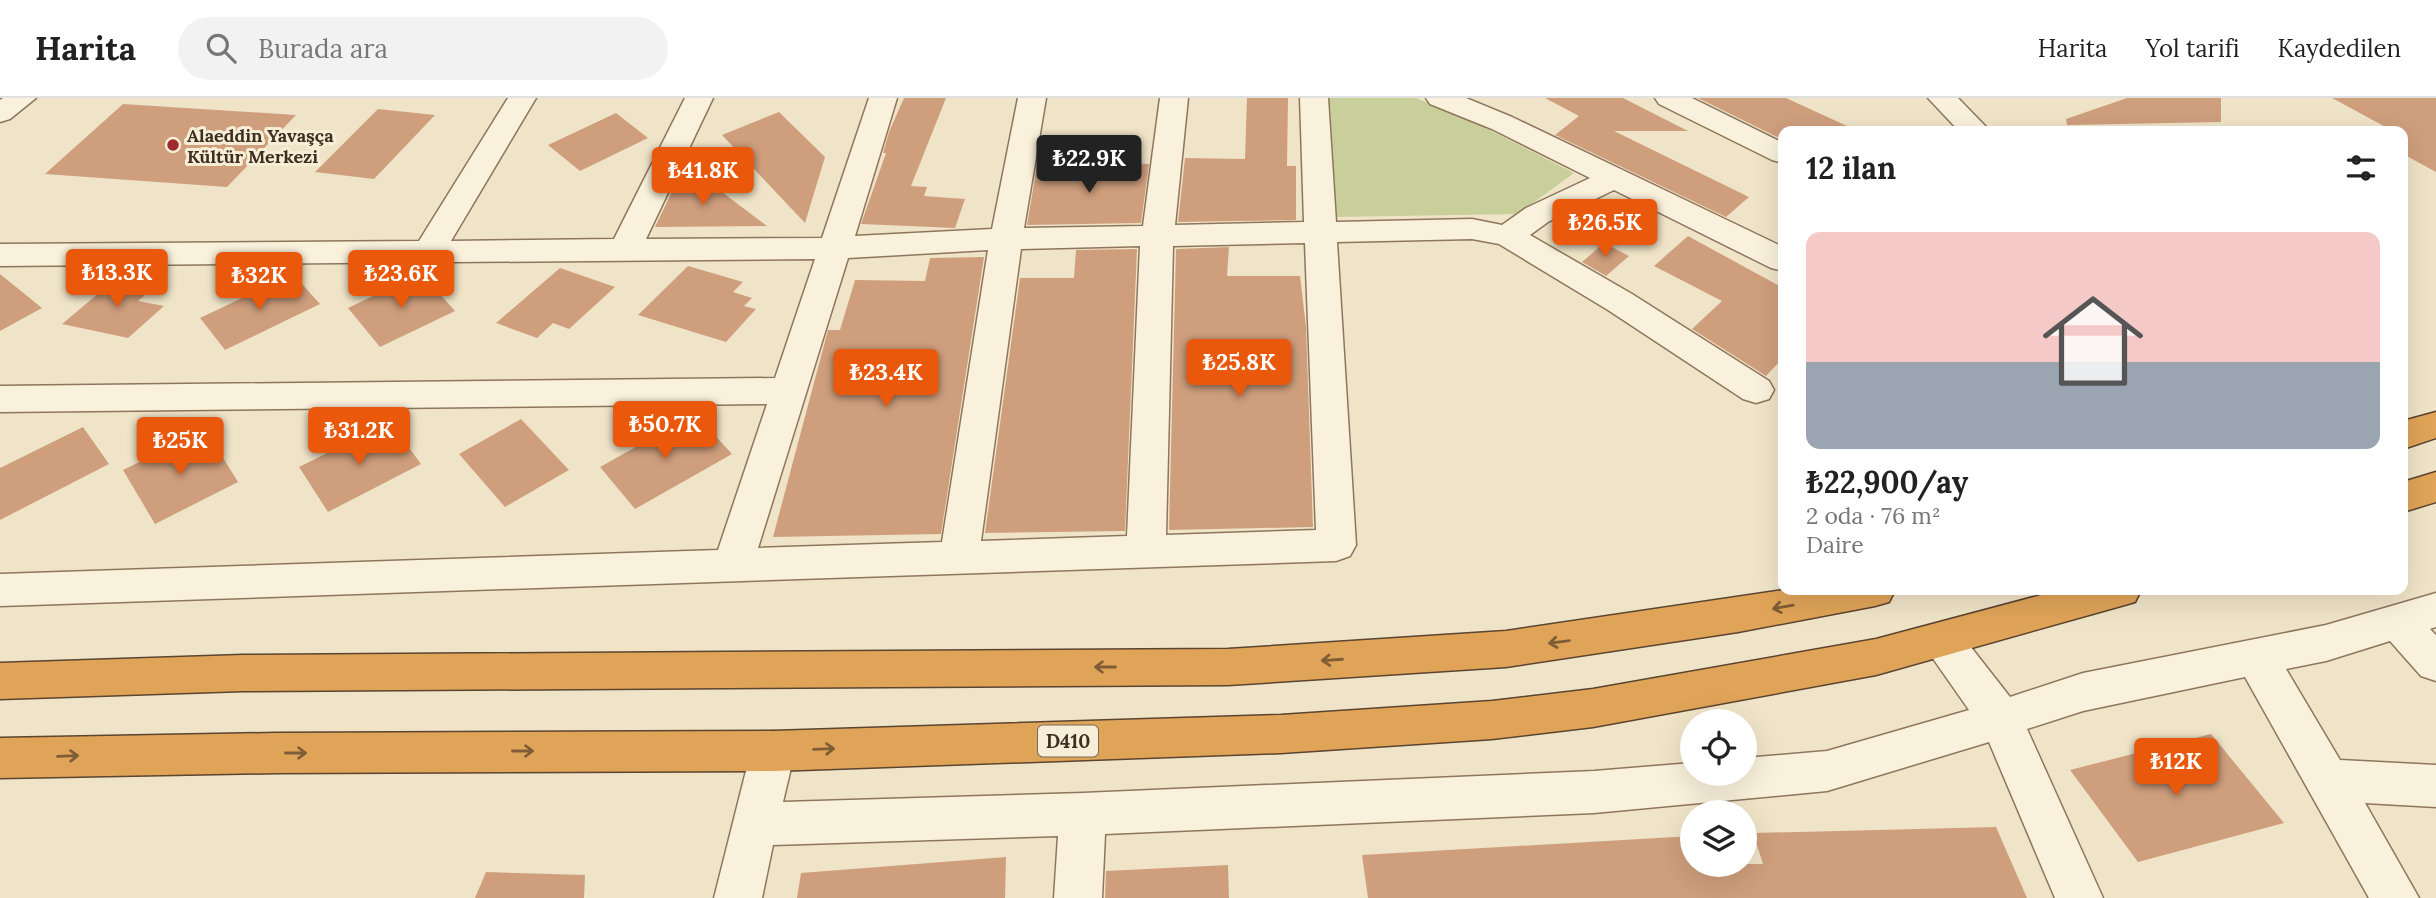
<!DOCTYPE html>
<html lang="tr">
<meta charset="utf-8">
<style>
:root{--surface:#fff;--page:#f2f2f2;--text:#222;--muted:#767676;--line:#e0e0e0;--accent:#ea580c}
body{margin:0;font-family:Lora,serif;background:var(--page);color:var(--text);height:100vh;display:flex;flex-direction:column;font-size:26px;white-space:nowrap}
*{box-sizing:border-box;margin:0}
p{font-size:23px;color:var(--muted)}
.icon{flex:none;width:38px;height:38px;fill:none;stroke:currentColor;stroke-width:2;stroke-linecap:round;stroke-linejoin:round}
.map{position:relative;flex:1;overflow:hidden}
.drawer{position:absolute;left:1778px;top:28px;width:630px;height:469px;display:flex;flex-direction:column;background:var(--surface);border-radius:14px;box-shadow:0 7px 28px #0002}
.drawer>*{flex:none}
.tools{position:absolute;left:1680px;top:611px;display:grid;gap:14px}
.tools a{display:grid;place-items:center;width:77px;height:77px;border-radius:50%;background:var(--surface);box-shadow:0 7px 28px #0002;font-size:35px}
.price{position:absolute;translate:-50% -60px;padding:0 16px;border-radius:7px;background:var(--accent);color:#fff;font-size:23px;line-height:46px;filter:drop-shadow(0 2px 4px #0008)}
.price::after{content:'';position:absolute;left:50%;top:42px;width:21px;height:16px;margin-left:-10px;background:inherit;clip-path:polygon(0 0,100% 0,50% 100%)}
.price.active{background:#222;color:#fff}
ul{padding:0;list-style:none}
li{display:grid;align-content:center;gap:14px;height:371px;padding:0 28px}
li span{display:grid;place-items:center;height:217px;border-radius:14px;color:#555}
li>.icon{margin-inline-start:auto}
span .icon{width:126px;height:126px;fill:#fffc;stroke-width:1}
li b{font-size:30px}
h2{display:flex;justify-content:space-between;align-items:center;height:84px;padding:0 28px;font-size:30px}
header{display:flex;align-items:center;gap:42px;box-sizing:border-box;height:98px;padding:0 35px;background:var(--surface);border-bottom:2px solid var(--line)}
header strong{font-size:33px}
nav{display:flex;gap:38px;margin-inline-start:auto;font-size:24px}
.search{width:490px;height:63px;background:var(--page);display:flex;align-items:center;gap:18px;box-sizing:border-box;padding:0 24px;border-radius:38px;color:var(--muted);font-size:26px}
.map>svg:first-child{display:block}
.green{fill:#c9cf9b}
.building{fill:#cf9f7d}
.lines{fill:none;stroke-linecap:round;stroke-linejoin:round}
.minor-casing{stroke:#8d765c;stroke-width:3}
.highway-casing{stroke:#5b4430;stroke-width:3}
.minor{fill:#faf1dc;fill-rule:evenodd}
.highway{fill:#e0a458;fill-rule:evenodd}
.oneway{stroke:#7e5d36}
.poi-dot{fill:#9e2a2b;stroke:#f7eed8;stroke-width:2.5}
.labels{text-anchor:middle;dominant-baseline:central;stroke-width:6;stroke-linejoin:round;paint-order:stroke}
.far-poi-label{font-size:18px;font-weight:bold;fill:#3d2e20;stroke:#f7eed8;text-anchor:start}
.shield{fill:#f7eed8;stroke:#756857;stroke-width:2}
.shield-label{font-size:19px;font-weight:bold;fill:#3d2e20}
</style>
<header>
<strong>Harita</strong>
<div class="search"><svg class="icon" aria-label="search" viewBox="0 0 24 24"><circle cx="10" cy="10" r="6"/><path d="M15 15l6 6"/></svg>Burada ara</div>
<nav><a>Harita</a><a>Yol tarifi</a><a>Kaydedilen</a></nav>
</header>
<div class="map">
<svg width="2436" height="800" viewBox="0 0 2436 800">
<rect width="100%" height="100%" fill="#f0e4c8"/>
<!-- green -->
<path class="green" d="M1328,0H1416L1462,18L1574,75L1518,116L1336,119Z"/>
<!-- building -->
<g class="building">
<path d="M904,0H946L911,88L927,89L924,98L965,101L955,130L861,126L886,55H883L889,34Z"/>
<path d="M1247,0H1288L1287,68H1296V122L1178,124L1185,60L1245,61Z"/>
<path d="M1545,0H1623L1688,33H1614L1749,99L1726,119L1555,37L1579,18Z"/>
<path d="M1698,0H1786L1858,33H1783L1779,40Z"/>
<path d="M2127,0H2221V24L2067,27L2066,21Z"/>
<path d="M2332,0H2436V74L2403,56V33H2393Z"/>
<path d="M123,6L296,17L227,89L45,76Z"/>
<path d="M378,11L435,17L374,81L315,74Z"/>
<path d="M779,14L825,59L805,125L722,37Z"/>
<path d="M616,15L648,40L580,73L548,47Z"/>
<path d="M1100,64L1149,66L1141,125L1027,127L1037,68L1099,70Z"/>
<path d="M698,76L767,128L655,129L680,77Z"/>
<path d="M1688,138L1783,190V260L1766,278L1692,231L1722,203L1654,168Z"/>
<path d="M1604,145L1629,158L1606,178L1582,164Z"/>
<path d="M1229,149L1227,178H1300L1306,229L1313,429L1169,432L1176,151Z"/>
<path d="M1137,151L1125,433L985,435L1020,180H1074L1076,152Z"/>
<path d="M984,159L941,436L773,439L828,232H840L855,182L925,183L930,160Z"/>
<path d="M688,168L743,184L733,194L752,200L744,208L756,211L726,244L638,217Z"/>
<path d="M560,170L615,189L569,231L553,225L537,240L496,225Z"/>
<path d="M421,175L455,213L380,249L348,210Z"/>
<path d="M0,176L42,210L0,233Z"/>
<path d="M293,176L320,206L225,252L200,220Z"/>
<path d="M118,179L157,187L138,203L164,208L128,240L62,226Z"/>
<path d="M695,316L732,356L635,411L600,369Z"/>
<path d="M521,321L569,372L505,409L459,356Z"/>
<path d="M390,324L421,366L328,414L299,369Z"/>
<path d="M83,329L109,366L0,422V370Z"/>
<path d="M206,332L238,384L155,426L123,372Z"/>
<path d="M2211,636L2284,725L2138,764L2070,672Z"/>
<path d="M1996,729L2027,800H1368L1362,757L1692,738V766H1763L1753,735Z"/>
<path d="M1006,759L1005,800H797L801,775Z"/>
<path d="M1228,767L1229,800H1105L1106,773Z"/>
<path d="M486,774L585,777L584,800H475Z"/>
</g>
<g class="lines">
<defs>
<g id="minor">
<path d="M3,0H36L10,21L0,24V2Z"/>
<path d="M508,0H536L451,143L614,141L685,0H713L646,141L822,140L869,0H897L855,138L992,131L1018,0H1046L1024,130L1143,128L1160,0H1188L1175,127L1304,124L1300,0H1328L1336,124L1472,121L1502,127L1526,110L1590,80L1492,31L1430,6L1426,0H1466L1512,19L1783,149V173L1771,170L1614,92L1548,124L1530,137L1632,196L1769,283L1774,292L1769,301L1756,305L1743,301L1608,212L1499,146L1472,141L1337,144L1356,447L1350,458L1336,463L0,508V476L718,452L767,306L0,314V288L775,280L815,161L0,168V146L419,143ZM1305,145L1316,432L1166,437L1173,148ZM1140,148L1127,438L981,443L1021,151ZM988,152L942,444L758,450L848,160Z"/>
<path d="M1655,0H1692L1783,45V65L1772,62L1659,6Z"/>
<path d="M1928,0H1958L1990,33H1959Z"/>
<path d="M2436,495V529L2430,531L2436,537V583L2421,578L2390,543L2326,563L2286,571L2340,662L2436,667V709L2365,705L2419,800H2369L2245,579L2083,613L2027,631L2103,800H2055L1989,644L1827,693L1594,715L1105,736L1102,800H1054L1058,738L773,747L762,800H714L751,653L757,639L773,633L789,639L795,653L783,704L1083,695L1594,673L1692,665V676H1745V660L1827,653L1969,612L1920,542L1926,530L1941,525L1956,530L2010,599L2083,575L2326,527Z"/>
</g>
<g id="highway">
<path d="M2436,314V340L2403,351V323Z"/>
<path d="M2436,374V404L2403,414V384Z"/>
<path d="M1784,492H1895L1889,504L1875,508L1738,534L1506,569L1228,587L243,593L0,601V565L243,557L1228,551L1506,533Z"/>
<path d="M2060,492H2141L2135,504L2121,508L1876,577L1593,629L1492,641L1281,655L773,673L276,675L0,680V640L276,635L773,633L1281,617L1492,603L1593,591L1876,541Z"/>
</g>
</defs>
<!-- minor casing -->
<use href="#minor" class="minor-casing"/>
<!-- highway casing -->
<use href="#highway" class="highway-casing"/>
<!-- minor -->
<use href="#minor" class="minor"/>
<!-- highway -->
<use href="#highway" class="highway"/>
</g>
<!-- one-way arrows -->
<defs><path id="oneway-shaft" d="M-6 0H5M1.5-3L5.5 0L1.5 3" fill="none" stroke-width="1.6" stroke-linecap="round" stroke-linejoin="round" transform="scale(1.75)"/></defs>
<g class="oneway">
<use href="#oneway-shaft" transform="translate(1783 509) rotate(170)"/>
<use href="#oneway-shaft" transform="translate(1559 544) rotate(172)"/>
<use href="#oneway-shaft" transform="translate(1332 562) rotate(176)"/>
<use href="#oneway-shaft" transform="translate(1105 569) rotate(180)"/>
<use href="#oneway-shaft" transform="translate(824 651) rotate(-2)"/>
<use href="#oneway-shaft" transform="translate(523 653)"/>
<use href="#oneway-shaft" transform="translate(296 655)"/>
<use href="#oneway-shaft" transform="translate(68 658) rotate(-2)"/>
</g>
<!-- markers -->
<circle class="poi-dot" cx="173" cy="47" r="7"/>
<g class="labels">
<!-- far-poi labels -->
<g class="far-poi-label">
<text x="187" y="37">Alaeddin Yavaşça<tspan x="187" dy="21">Kültür Merkezi</tspan></text>
</g>
<!-- shield labels -->
<rect class="shield" x="1038" y="627.5" width="60" height="31" rx="5"/>
<g class="shield-label">
<text x="1068" y="643">D410</text>
</g>
</g>
</svg>
<div class="tools">
<a><svg class="icon" aria-label="locate" viewBox="0 0 24 24"><circle cx="12" cy="12" r="6"/><path d="M12 2v4M12 18v4M2 12h4M18 12h4"/></svg></a>
<a><svg class="icon" aria-label="layers" viewBox="0 0 24 24"><path d="M12 4l9 5-9 5-9-5zM3 14l9 5 9-5"/></svg></a>
</div>
<b class="price active" style="left:1089px;top:97px">₺22.9K</b>
<b class="price" style="left:703px;top:109px">₺41.8K</b>
<b class="price" style="left:1605px;top:161px">₺26.5K</b>
<b class="price" style="left:117px;top:211px">₺13.3K</b>
<b class="price" style="left:401px;top:212px">₺23.6K</b>
<b class="price" style="left:259px;top:214px">₺32K</b>
<b class="price" style="left:1239px;top:301px">₺25.8K</b>
<b class="price" style="left:886px;top:311px">₺23.4K</b>
<b class="price" style="left:665px;top:363px">₺50.7K</b>
<b class="price" style="left:359px;top:369px">₺31.2K</b>
<b class="price" style="left:180px;top:379px">₺25K</b>
<b class="price" style="left:2176px;top:700px">₺12K</b>
<section class="drawer">
<h2>12 ilan<svg class="icon" aria-label="filters" viewBox="0 0 24 24"><path d="M4 7h16M4 17h16"/><circle cx="9" cy="7" r="2"/><circle cx="15" cy="17" r="2"/></svg></h2>
<ul>
<li><span style="background:linear-gradient(#f6c9c9 60%,#9aa5b1 0)"><svg class="icon" aria-label="home" viewBox="0 0 24 24"><path d="M3 11l9-7 9 7M6 9v11h12V9"/></svg></span><div><b>₺22,900/ay</b><p>2 oda · 76 m²</p><p>Daire</p></div></li>
</ul>
</section>
</div>
